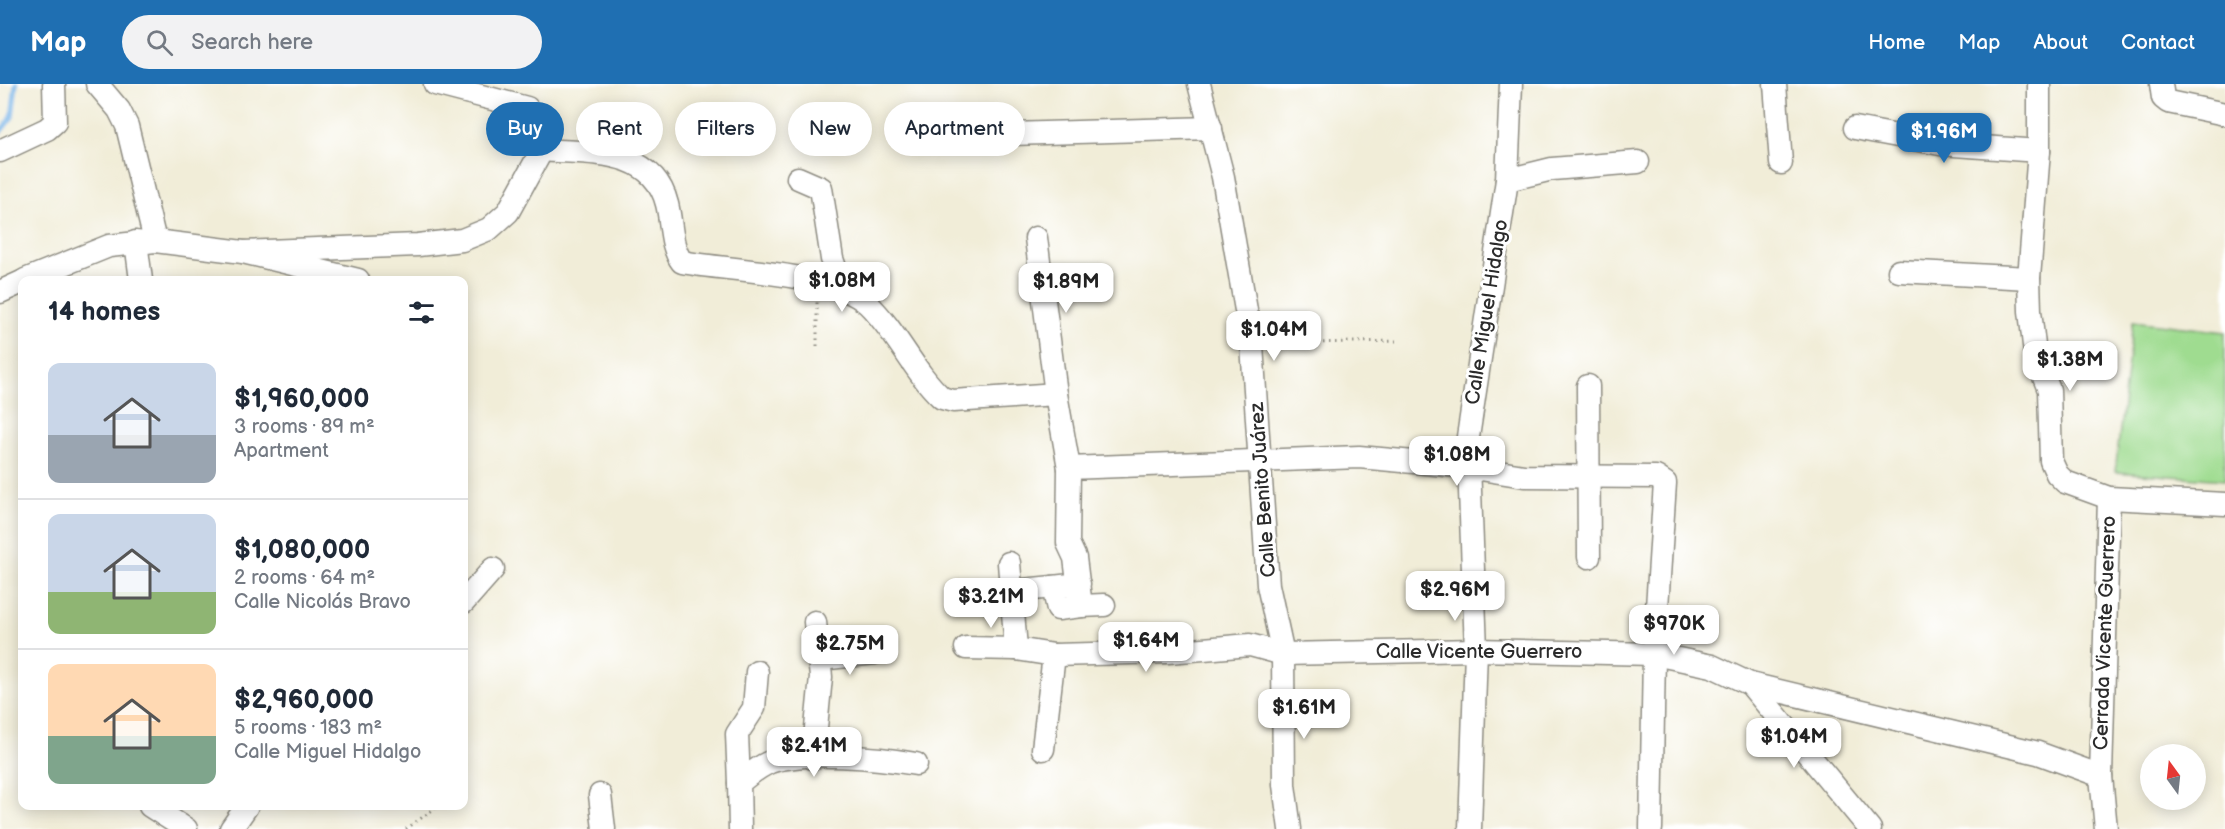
<!DOCTYPE html>
<meta charset="utf-8">
<style>
:root{--surface:#fff;--page:#f2f2f3;--text:#1f2937;--muted:#747a83;--line:#e0e1e3;--accent:#1f6fb2}
body{margin:0;font-family:"Balsamiq Sans",sans-serif;background:var(--page);color:var(--text);height:100vh;display:flex;flex-direction:column;font-size:22px;white-space:nowrap}
*{box-sizing:border-box;margin:0}
p{font-size:20px;color:var(--muted)}
.icon{flex:none;width:33px;height:33px;fill:none;stroke:currentColor;stroke-width:2;stroke-linecap:round;stroke-linejoin:round}
.map{position:relative;flex:1;overflow:hidden}
.drawer{position:absolute;left:18px;top:192px;width:450px;height:534px;display:flex;flex-direction:column;background:var(--surface);border-radius:12px;box-shadow:0 3px 15px #0003}
.drawer>*{flex:none}
.guide{position:absolute;left:486px;top:18px;width:570px;height:54px;display:flex;gap:12px}
.needle{width:39px;rotate:345deg}
.fabs{position:absolute;left:2140px;top:660px;display:grid;gap:12px}
.fabs a{display:grid;place-items:center;width:66px;height:66px;border-radius:50%;background:var(--surface);box-shadow:0 3px 15px #0003;font-size:30px}
.price{position:absolute;translate:-50% -51px;padding:0 14px;border-radius:12px;background:#fff;color:#222;font-size:20px;line-height:39px;filter:drop-shadow(0 2px 3px #0008)}
.price::after{content:'';position:absolute;left:50%;top:36px;width:18px;height:14px;margin-left:-9px;background:inherit;clip-path:polygon(0 0,100% 0,50% 100%)}
.price.active{background:var(--accent);color:#fff}
ul{padding:0;list-style:none}
li{display:flex;align-items:center;gap:18px;height:150px;padding:0 30px}
li+li{border-top:2px solid var(--line)}
li span{display:grid;place-items:center;flex:none;width:168px;height:120px;border-radius:12px;color:#555}
li>.icon{margin-inline-start:auto}
span .icon{width:72px;height:72px;fill:#fffc;stroke-width:1}
li b{font-size:26px}
h2{display:flex;justify-content:space-between;align-items:center;height:72px;padding:0 30px;font-size:26px}
.pill{padding:0 21px;border-radius:27px;background:var(--surface);box-shadow:0 3px 15px #0003;font-size:21px;line-height:54px}
.pill.active{background:var(--accent);color:#fff}
header{display:flex;align-items:center;gap:36px;box-sizing:border-box;height:84px;padding:0 30px;background:var(--accent);color:#fff}
header strong{font-size:28px}
nav{display:flex;gap:33px;margin-inline-start:auto;font-size:21px}
.search{width:420px;height:54px;background:var(--page);display:flex;align-items:center;gap:15px;box-sizing:border-box;padding:0 21px;border-radius:33px;color:var(--muted);font-size:22px}
.map>svg:first-child{display:block}
.green{fill:#9fdc90;stroke:#65845e;stroke-width:1.5}
.lines{fill:none;stroke-linecap:round;stroke-linejoin:round}
.stream{stroke:#73b2e7;stroke-width:5}
.minor-casing{stroke:#8e8c82;stroke-width:25}
.path{stroke:#8e8c82;stroke-width:3;stroke-dasharray:1.5 4.5;stroke-linecap:butt}
.minor{stroke:#fff;stroke-width:22}
.labels{text-anchor:middle;dominant-baseline:central;stroke-width:6;stroke-linejoin:round;paint-order:stroke}
.street-label{font-size:20px;fill:#2b2b2b;stroke:#fff}
</style>
<header>
<strong>Map</strong>
<div class="search"><svg class="icon" aria-label="search" viewBox="0 0 24 24"><circle cx="10" cy="10" r="6"/><path d="M15 15l6 6"/></svg>Search here</div>
<nav><a>Home</a><a>Map</a><a>About</a><a>Contact</a></nav>
</header>
<div class="map">
<svg width="2225" height="745" viewBox="0 0 2225 745">
<rect width="100%" height="100%" fill="#fff"/>
<filter id="ink" filterUnits="userSpaceOnUse"><feTurbulence type="fractalNoise" baseFrequency=".0167" numOctaves="2"/><feDisplacementMap in="SourceGraphic" scale="12" xChannelSelector="R" yChannelSelector="G"/><feConvolveMatrix kernelMatrix="1 2 1 2 8 2 1 2 1" color-interpolation-filters="sRGB"/></filter>
<filter id="wash" filterUnits="userSpaceOnUse"><feTurbulence type="fractalNoise" baseFrequency=".008" numOctaves="4" result="noise"/><feDisplacementMap in="SourceGraphic" scale="24" xChannelSelector="R" yChannelSelector="G"/><feGaussianBlur stdDeviation="1.35" result="paint"/><feColorMatrix in="noise" values="0 0 0 0 0 0 0 0 0 0 0 0 0 0 0 0 0 1.4 0 .05"/><feComposite in="paint" operator="in"/></filter>
<g filter="url(#wash)">
<rect width="100%" height="100%" fill="#f1edd8"/>
<!-- green -->
<path class="green" d="M2133,237L2225,248V396L2115,388Z"/>
<g class="lines">
<!-- stream -->
<path class="stream" d="M0,48L12,33L16,0"/>
</g>
</g>
<g filter="url(#ink)">
<g class="lines">
<defs>
<g id="minor">
<path d="M97,0L119,26L127,42L155,157"/>
<path d="M435,0L527,24L529,31L525,52L531,60L542,66C589,70 653,63 667,120C672,139 670,162 682,178C728,187 834,188 868,220C897,248 913,287 942,314L953,317L1056,310L1069,384L1359,373L1468,383L1524,392L1656,393L1665,399L1654,570L1651,745"/>
<path d="M1199,0L1223,93L1252,261L1268,501L1283,570L1284,701L1290,745"/>
<path d="M1775,0L1781,79"/>
<path d="M2039,0V67L2029,194L2030,227L2035,270L2049,306L2051,377L2057,390L2065,398L2109,414L2225,420"/>
<path d="M2161,0L2163,14L2168,18L2225,30"/>
<path d="M1855,44L1940,60L2039,67"/>
<path d="M1011,50L1211,44"/>
<path d="M0,67L47,45L55,38L54,0"/>
<path d="M798,94L821,104L832,175L843,206"/>
<path d="M1507,96L1552,85L1638,78"/>
<path d="M1036,154L1056,310"/>
<path d="M136,158L141,196"/>
<path d="M243,168L418,161L462,156L489,145L508,128L542,66"/>
<path d="M1899,187L2029,194"/>
<path d="M25,196L109,162L155,157L243,168L358,196"/>
<path d="M0,208L22,198"/>
<path d="M1588,302L1589,473"/>
<path d="M1069,384L1068,459L1075,474L1081,522L1058,525L1053,503L1079,500"/>
<path d="M1009,479L1016,565"/>
<path d="M1013,507L1053,503"/>
<path d="M464,518L493,485"/>
<path d="M1081,522L1104,521"/>
<path d="M966,564L1016,565L1054,571L1168,568L1250,561L1283,570L1476,566L1654,570L1712,582L1750,600L1870,745"/>
<path d="M820,575L875,569"/>
<path d="M1750,600L2038,669L2101,692"/>
<path d="M1043,665L1054,571"/>
<path d="M813,674L821,593L815,538"/>
<path d="M739,699L737,650L754,624L757,588"/>
<path d="M600,711L604,745"/>
<path d="M150,722L186,745"/>
<path d="M231,745L247,722"/>
<path d="M740,745L739,699C749,691 758,683 770,678C803,666 881,674 916,680"/>
<path d="M1470,745L1476,566L1468,353L1507,96L1511,0"/>
<path d="M2106,745L2101,692L2109,414"/>
</g>
</defs>
<!-- minor casing -->
<use href="#minor" class="minor-casing"/>
<!-- path -->
<g class="path">
<path d="M1269,260L1396,257"/>
<path d="M817,262V218"/>
<path d="M464,702H465"/>
<path d="M406,745L438,722"/>
</g>
<!-- minor -->
<use href="#minor" class="minor"/>
</g>
</g>
<g class="labels">
<!-- street labels -->
<g class="street-label">
<text transform="translate(1487 228) rotate(-81)">Calle Miguel Hidalgo</text>
<text transform="translate(1263 406) rotate(-94)">Calle Benito Juárez</text>
<text transform="translate(2105 549) rotate(-88)">Cerrada Vicente Guerrero</text>
<text x="1479" y="568">Calle Vicente Guerrero</text>
</g>
</g>
</svg>
<div class="fabs">
<a><svg class="needle" viewBox="-14 -14 28 28"><path d="M0-13l5 13h-10z" fill="#e53935"/><path d="M0 13l5-13h-10z" fill="#747a83"/></svg></a>
</div>
<b class="price active" style="left:1944px;top:80px">$1.96M</b>
<b class="price" style="left:842px;top:229px">$1.08M</b>
<b class="price" style="left:1066px;top:230px">$1.89M</b>
<b class="price" style="left:1274px;top:278px">$1.04M</b>
<b class="price" style="left:2070px;top:308px">$1.38M</b>
<b class="price" style="left:1457px;top:403px">$1.08M</b>
<b class="price" style="left:1455px;top:538px">$2.96M</b>
<b class="price" style="left:991px;top:545px">$3.21M</b>
<b class="price" style="left:1674px;top:572px">$970K</b>
<b class="price" style="left:1146px;top:589px">$1.64M</b>
<b class="price" style="left:850px;top:592px">$2.75M</b>
<b class="price" style="left:1304px;top:656px">$1.61M</b>
<b class="price" style="left:1794px;top:685px">$1.04M</b>
<b class="price" style="left:814px;top:694px">$2.41M</b>
<div class="guide">
<a class="pill active">Buy</a>
<a class="pill">Rent</a>
<a class="pill">Filters</a>
<a class="pill">New</a>
<a class="pill">Apartment</a>
</div>
<section class="drawer">
<h2>14 homes<svg class="icon" aria-label="filters" viewBox="0 0 24 24"><path d="M4 7h16M4 17h16"/><circle cx="9" cy="7" r="2"/><circle cx="15" cy="17" r="2"/></svg></h2>
<ul>
<li><span style="background:linear-gradient(#c9d6e8 60%,#9aa5b1 0)"><svg class="icon" aria-label="home" viewBox="0 0 24 24"><path d="M3 11l9-7 9 7M6 9v11h12V9"/></svg></span><div><b>$1,960,000</b><p>3 rooms · 89 m²</p><p>Apartment</p></div></li>
<li><span style="background:linear-gradient(#c9d6e8 65%,#8fb573 0)"><svg class="icon" aria-label="home" viewBox="0 0 24 24"><path d="M3 11l9-7 9 7M6 9v11h12V9"/></svg></span><div><b>$1,080,000</b><p>2 rooms · 64 m²</p><p>Calle Nicolás Bravo</p></div></li>
<li><span style="background:linear-gradient(#ffd9b3 60%,#7fa58c 0)"><svg class="icon" aria-label="home" viewBox="0 0 24 24"><path d="M3 11l9-7 9 7M6 9v11h12V9"/></svg></span><div><b>$2,960,000</b><p>5 rooms · 183 m²</p><p>Calle Miguel Hidalgo</p></div></li>
</ul>
</section>
</div>
